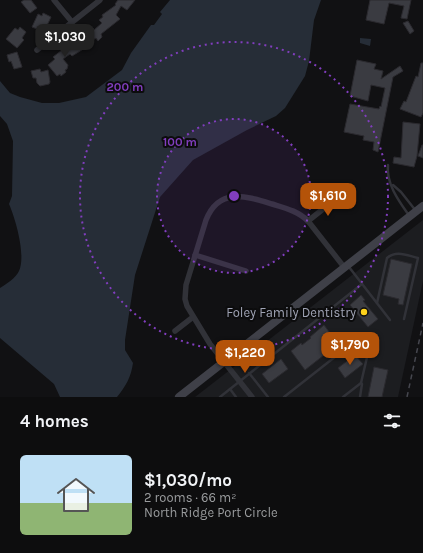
<!DOCTYPE html>
<meta charset="utf-8">
<style>
:root{--surface:#0d0d0e;--page:#1b1b1c;--text:#f1f3f6;--muted:#9a9c9e;--line:#2d2d2e;--accent:#b45309}
body{margin:0;font-family:Karla,sans-serif;background:var(--page);color:var(--text);height:100vh;display:flex;flex-direction:column;font-size:15px;white-space:nowrap}
*{box-sizing:border-box;margin:0}
p{font-size:13px;color:var(--muted)}
.icon{flex:none;width:22px;height:22px;fill:none;stroke:currentColor;stroke-width:2;stroke-linecap:round;stroke-linejoin:round}
.map{position:relative;height:397px;overflow:hidden}
.sheet{display:flex;flex-direction:column;background:var(--surface);flex:1}
.sheet>*{flex:none}
.price{position:absolute;translate:-50% -34px;padding:0 9px;border-radius:8px;background:var(--accent);color:#fff;font-size:13px;line-height:26px;filter:drop-shadow(0 1px 2px #0008)}
.price::after{content:'';position:absolute;left:50%;top:24px;width:12px;height:9px;margin-left:-6px;background:inherit;clip-path:polygon(0 0,100% 0,50% 100%)}
.price.selected{background:#222;color:#fff}
ul{padding:0;list-style:none}
li{display:flex;align-items:center;gap:12px;height:100px;padding:0 20px}
li+li{border-top:1px solid var(--line)}
li span{display:grid;place-items:center;flex:none;width:112px;height:80px;border-radius:6px;color:#555}
li>.icon{margin-inline-start:auto}
span .icon{width:48px;height:48px;fill:#fffc;stroke-width:1}
li b{font-size:17px}
h2{display:flex;justify-content:space-between;align-items:center;height:48px;padding:0 20px;font-size:17px}
.map>svg:first-child{display:block}
.built{fill:#1c1d20}
.water{fill:#262d37}
.building{fill:#3a3b41;stroke:#2b2a2f}
.lines{fill:none;stroke-linecap:round;stroke-linejoin:round}
.service{stroke:#313238;stroke-width:2.5}
.minor{stroke:#313238;stroke-width:5.5}
.secondary{stroke:#3f4048;stroke-width:8}
.rail{stroke:#46474f;stroke-width:1.5;stroke-dasharray:5 4;stroke-linecap:butt}
.ring{fill:none;stroke:#813ebe;stroke-width:2;stroke-dasharray:2 4}
.poi-dot{fill:#ffd31c;stroke:#0c0c0d;stroke-width:1.5}
.labels{text-anchor:middle;dominant-baseline:central;stroke-width:4;stroke-linejoin:round;paint-order:stroke}
.poi-label{font-size:13px;fill:#a0a4b5;stroke:#0c0c0d;text-anchor:end}
.centre{fill:#813ebe;stroke:#0c0c0d;stroke-width:2}
.ring-label{font-size:12px;text-anchor:middle;font-weight:bold;fill:#813ebe;stroke:#0c0c0d;stroke-width:4;stroke-linejoin:round;paint-order:stroke}
</style>
<div class="map">
<svg width="423" height="397" viewBox="0 0 423 397">
<rect width="100%" height="100%" fill="#111113"/>
<!-- built -->
<path class="built" d="M423,220V281L398,397H195Z"/>
<!-- water -->
<g class="water">
<path d="M170,0H321L314,20L309,61L305,76L285,108L276,116L247,130L193,160L160,197L135,275L125,340V350L133,363C131,377 126,386 117,397H60L54,384L0,338V288C6,284 16,278 19,271C26,256 16,220 9,204L12,196L13,141L7,124L0,116V81L10,93L20,97L42,103H59L86,97L122,70L131,53L151,25H154L162,14L160,12Z"/>
<path d="M360,38L371,39L370,46L360,43Z"/>
</g>
<!-- building -->
<g class="building">
<path d="M24,0H31L37,8L30,13L21,2Z"/>
<path d="M118,0H135L127,10L121,6L116,15L120,19L101,34L102,37L98,41L96,38L90,42L77,36L87,27L89,29L93,28L94,30L102,23L99,20L103,17L102,15L116,5L115,4Z"/>
<path d="M370,0H411L407,19L401,18L404,6L389,3L384,24L366,20Z"/>
<path d="M43,13L51,17L43,34L36,31L37,29L32,27L38,14L42,16Z"/>
<path d="M408,21L414,31L410,34L403,23Z"/>
<path d="M20,27L26,32L22,38L24,40L17,48L6,39L15,28L18,30Z"/>
<path d="M76,36L85,48L72,56L70,54L63,59L68,65L67,69L65,70L66,72L61,76L60,74L57,76L48,65L55,59L53,57L62,50L63,52L75,43L72,40Z"/>
<path d="M17,52L22,67L14,69L11,61L9,62L7,55Z"/>
<path d="M357,60L376,64L374,69L383,71L381,79L400,66L403,71L393,77L378,152L373,150L374,142L363,140L364,136L344,132L350,104L379,109L380,106L381,107L385,88L371,85L368,101L350,96Z"/>
<path d="M421,63H423V113L421,117L400,109L404,101L406,102L416,76L418,77Z"/>
<path d="M40,69L41,72L48,70L50,82L49,84L40,86L37,83L36,78H33L31,71Z"/>
<path d="M403,122L420,124L417,156L414,167L393,163L394,157L401,158Z"/>
<path d="M422,145H423V158L418,156Z"/>
<path d="M391,259L412,264L403,305L398,304L399,299L383,295Z"/>
<path d="M361,295L365,300L363,301L378,319L368,327L350,305Z"/>
<path d="M324,325L338,344L305,370L291,351L301,343L302,345L311,338L310,337Z"/>
<path d="M355,355L363,364L345,378L338,368Z"/>
<path d="M281,359L288,369L269,383L262,374Z"/>
<path d="M374,367L388,370L382,397H368Z"/>
</g>
<g class="lines">
<!-- service -->
<g class="service">
<path d="M388,165C386,183 398,200 408,214"/>
<path d="M393,185L401,192L416,211"/>
<path d="M349,267L390,320"/>
<path d="M377,303L387,258C396,250 406,255 418,258L404,319"/>
<path d="M249,373L268,397"/>
<path d="M230,389L236,397"/>
<path d="M220,397L362,284"/>
<path d="M284,397L345,349"/>
<path d="M343,397L361,383"/>
<path d="M360,397L362,384L361,383L368,353"/>
</g>
<!-- minor -->
<g class="minor">
<path d="M54,0L72,22"/>
<path d="M37,50L100,0"/>
<path d="M308,221L337,198"/>
<path d="M195,255L246,271"/>
<path d="M175,331L193,317"/>
<path d="M252,397L210,344L187,306L185,299L186,285L206,220C219,187 246,196 272,204C285,208 298,211 308,221L344,267"/>
</g>
<!-- secondary -->
<path class="secondary" d="M179,397L423,206"/>
<!-- rail -->
<path class="rail" d="M407,397L423,323"/>
</g>
<!-- distance rings -->
<circle cx="234" cy="196" r="77" fill="#813ebe" fill-opacity=".12"/>
<g class="ring">
<circle cx="234" cy="196" r="77"/>
<circle cx="234" cy="196" r="154"/>
</g>
<!-- markers -->
<circle class="poi-dot" cx="364" cy="312" r="4"/>
<g class="labels">
<!-- poi labels -->
<g class="poi-label">
<text x="356" y="312">Foley Family Dentistry</text>
</g>
</g>
<circle cx="234" cy="196" r="6" class="centre"/>
<g class="ring-label">
<text x="125" y="91">200 m</text>
<text x="180" y="146">100 m</text>
</g>
</svg>
<b class="price selected" style="left:65px;top:58px">$1,030</b>
<b class="price" style="left:328px;top:217px">$1,610</b>
<b class="price" style="left:350px;top:366px">$1,790</b>
<b class="price" style="left:245px;top:374px">$1,220</b>
</div>
<section class="sheet">
<h2>4 homes<svg class="icon" aria-label="filters" viewBox="0 0 24 24"><path d="M4 7h16M4 17h16"/><circle cx="9" cy="7" r="2"/><circle cx="15" cy="17" r="2"/></svg></h2>
<ul>
<li><span style="background:linear-gradient(#bfe0f5 60%,#8fb573 0)"><svg class="icon" aria-label="home" viewBox="0 0 24 24"><path d="M3 11l9-7 9 7M6 9v11h12V9"/></svg></span><div><b>$1,030/mo</b><p>2 rooms · 66 m²</p><p>North Ridge Port Circle</p></div></li>
</ul>
</section>
